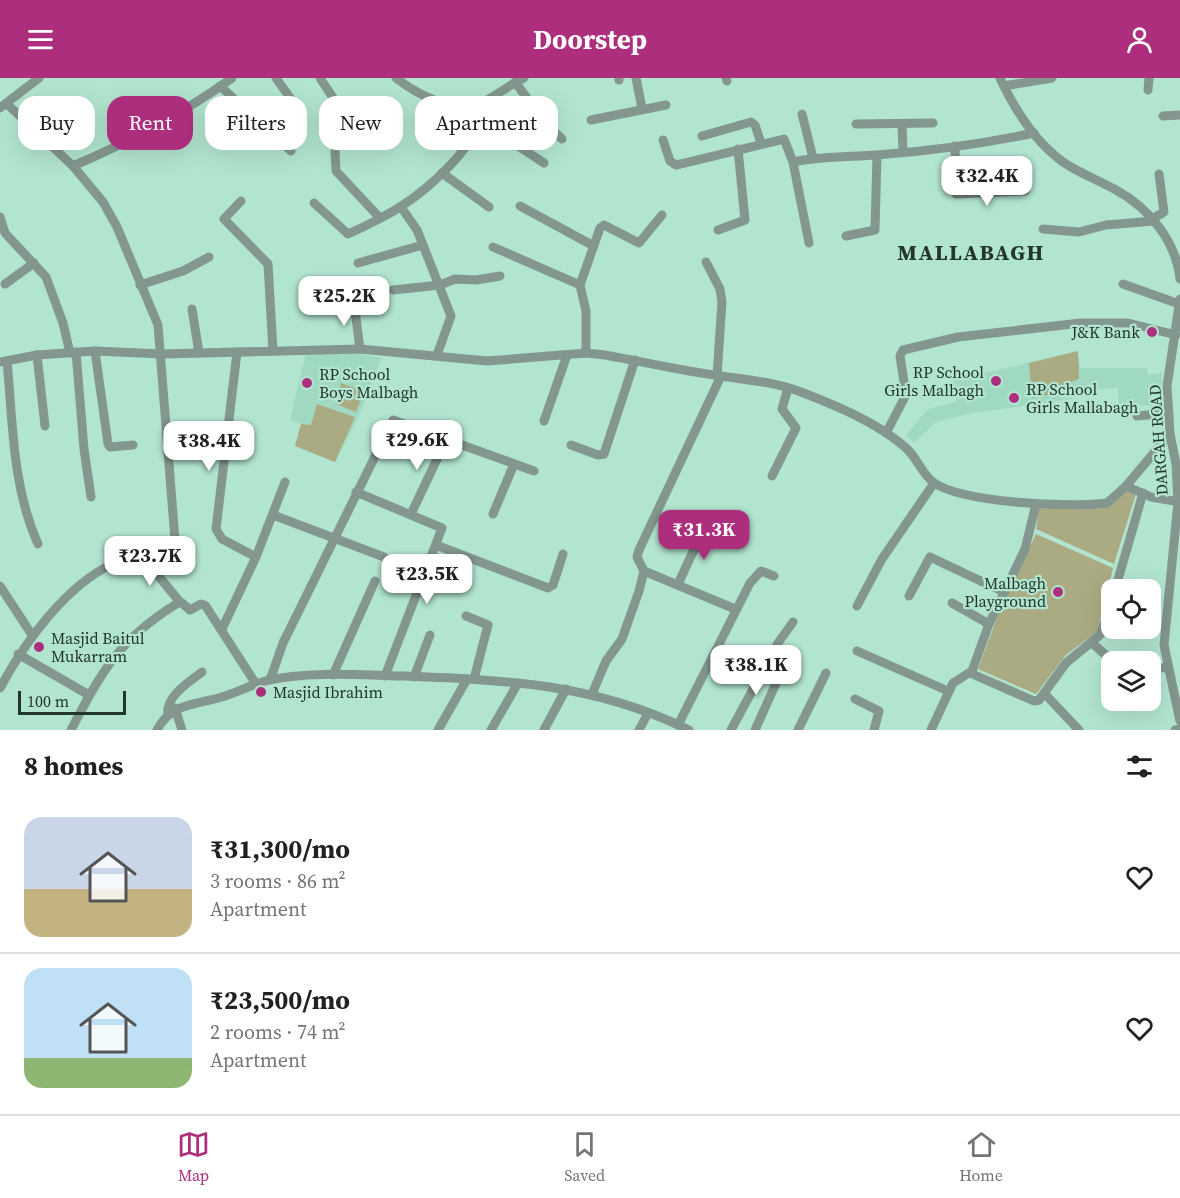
<!DOCTYPE html>
<meta charset="utf-8">
<style>
:root{--surface:#fff;--page:#f6f6f6;--text:#202124;--muted:#757577;--line:#e0e0e0;--accent:#ad2e7d}
body{margin:0;font-family:"Source Serif 4",serif;background:var(--page);color:var(--text);height:100vh;display:flex;flex-direction:column;font-size:22px;white-space:nowrap}
*{box-sizing:border-box;margin:0}
p{font-size:20px;color:var(--muted)}
.icon{flex:none;width:33px;height:33px;fill:none;stroke:currentColor;stroke-width:2;stroke-linecap:round;stroke-linejoin:round}
.map{position:relative;height:652px;overflow:hidden}
.sheet{display:flex;flex-direction:column;background:var(--surface);flex:1}
.sheet>*{flex:none}
.banner{position:absolute;left:18px;top:18px;width:600px;height:54px;display:flex;gap:12px}
.buttons{position:absolute;left:1101px;top:501px;display:grid;gap:12px}
.buttons a{display:grid;place-items:center;width:60px;height:60px;border-radius:12px;background:var(--surface);box-shadow:0 6px 24px #0002;font-size:30px}
.scale{position:absolute;left:18px;bottom:15px;width:108px;box-sizing:border-box;padding-left:6px;border:3px solid #22362e;border-top:0;font-size:16px;line-height:21px;white-space:nowrap;color:#22362e;-webkit-text-stroke:4px #b2e5cf;paint-order:stroke}
.price{position:absolute;translate:-50% -51px;padding:0 14px;border-radius:12px;background:#fff;color:#222;font-size:20px;line-height:39px;filter:drop-shadow(0 2px 3px #0008)}
.price::after{content:'';position:absolute;left:50%;top:36px;width:18px;height:14px;margin-left:-9px;background:inherit;clip-path:polygon(0 0,100% 0,50% 100%)}
.price.active{background:var(--accent);color:#fff}
ul{padding:0;list-style:none}
li{display:flex;align-items:center;gap:18px;height:150px;padding:0 24px}
li+li{border-top:2px solid var(--line)}
li span{display:grid;place-items:center;flex:none;width:168px;height:120px;border-radius:18px;color:#555}
li>.icon{margin-inline-start:auto}
span .icon{width:72px;height:72px;fill:#fffc;stroke-width:1}
li b{font-size:26px}
h2{display:flex;justify-content:space-between;align-items:center;height:72px;padding:0 24px;font-size:26px}
.pill{padding:0 21px;border-radius:18px;background:var(--surface);box-shadow:0 6px 24px #0002;font-size:21px;line-height:54px}
.pill.active{background:var(--accent);color:#fff}
header{display:flex;justify-content:space-between;align-items:center;height:78px;padding:0 24px;background:var(--accent);color:#fff;font-size:27px;font-weight:700}
.dock{display:flex;justify-content:space-around;align-items:center;height:84px;border-top:2px solid var(--line);background:var(--surface);font-size:16px;color:var(--muted)}
.dock a{display:grid;justify-items:center;gap:3px}
.dock .active{color:var(--accent)}
.map>svg:first-child{display:block}
.built{fill:#9fd9c1}
.green{fill:#abab83}
.lines{fill:none;stroke-linecap:round;stroke-linejoin:round}
.minor{stroke:#83978e;stroke-width:9}
.poi-dot{fill:#ad2e7d;stroke:#b2e5cf;stroke-width:2}
.labels{text-anchor:middle;dominant-baseline:central;stroke-width:4.5;stroke-linejoin:round;paint-order:stroke}
.poi-label{font-size:16px;fill:#22362e;stroke:#b2e5cf;text-anchor:start}
.street-label{font-size:16px;fill:#22362e;stroke:#b2e5cf}
.district-label{font-size:22px;font-weight:bold;letter-spacing:1.5px;fill:#22362e;stroke:#b2e5cf}
</style>
<header><svg class="icon" aria-label="menu" viewBox="0 0 24 24"><path d="M4 6h16M4 12h16M4 18h16"/></svg>Doorstep<svg class="icon" aria-label="person" viewBox="0 0 24 24"><circle cx="12" cy="8" r="4"/><path d="M4 21q1-7 8-7t8 7"/></svg></header>
<div class="map">
<svg width="1180" height="652" viewBox="0 0 1180 652">
<rect width="100%" height="100%" fill="#b2e5cf"/>
<!-- built -->
<g class="built">
<path d="M1078,273L1080,290H1147L1148,297L1162,295V307L1151,310L1152,328L1138,327L1133,331L1119,330L1118,310L1074,312L1072,321L967,336L936,344L914,365L906,357L928,331L956,324L952,294L971,292L968,299Z"/>
<path d="M348,274L382,280L357,342L335,384L295,368L301,346L290,342L306,275Z"/>
</g>
<!-- green -->
<g class="green">
<path d="M1078,273L1079,301L1068,305V313L1032,320L1029,285Z"/>
<path d="M341,305L364,314L356,334L336,326Z"/>
<path d="M317,326L355,339L335,384L295,368L301,346L311,347Z"/>
<path d="M1127,412L1136,416L1114,486L1036,451L1039,429C1077,430 1097,439 1127,412Z"/>
<path d="M1036,456L1113,490L1097,554L1066,577L1036,616L978,591L998,537Z"/>
</g>
<g class="lines">
<!-- minor -->
<g class="minor">
<path d="M276,0L293,24"/>
<path d="M320,0L343,35"/>
<path d="M396,0C415,15 453,36 479,26C495,19 509,7 524,0"/>
<path d="M619,0V2"/>
<path d="M636,0L642,30"/>
<path d="M726,0L727,3"/>
<path d="M1000,0C1014,30 1035,64 1063,84C1079,95 1098,102 1116,112C1149,130 1176,163 1180,201"/>
<path d="M515,4L547,47L562,61"/>
<path d="M220,8L291,73"/>
<path d="M1004,8L1052,0"/>
<path d="M1148,12L1149,0"/>
<path d="M0,30L39,0"/>
<path d="M802,36L813,80"/>
<path d="M1163,38L1180,37"/>
<path d="M591,42L666,27"/>
<path d="M856,46L933,45"/>
<path d="M902,47L903,73"/>
<path d="M478,52L512,64L544,85"/>
<path d="M702,58L751,44L755,47L761,65"/>
<path d="M663,62L670,83L676,87L784,61L793,84L809,165"/>
<path d="M955,68L956,116L1025,113"/>
<path d="M335,73L336,93L379,139"/>
<path d="M793,84C821,78 848,79 877,77C929,73 982,66 1034,55"/>
<path d="M73,88C129,64 182,36 232,0"/>
<path d="M442,95L489,129"/>
<path d="M241,123L224,141L268,186L273,273"/>
<path d="M314,125L348,156C364,149 392,135 406,125C429,110 493,55 477,26"/>
<path d="M520,128L592,167"/>
<path d="M401,129L417,152L451,238L437,277"/>
<path d="M0,139L5,155L46,199L63,245L70,275"/>
<path d="M1152,141L1164,134L1159,96"/>
<path d="M1043,151L1079,154L1106,147L1154,143"/>
<path d="M718,152L745,142L738,71"/>
<path d="M846,158L875,152L877,77"/>
<path d="M493,169L580,207"/>
<path d="M706,184L720,211L722,224L717,298"/>
<path d="M358,185L423,167"/>
<path d="M5,206L34,185"/>
<path d="M1123,206L1179,226"/>
<path d="M140,207L183,193L209,179"/>
<path d="M393,212L440,207L455,201L476,202L500,198"/>
<path d="M1180,221L1167,308L1170,356L1176,386L1178,424L1164,567L1180,643"/>
<path d="M354,224L360,271"/>
<path d="M192,231L199,275"/>
<path d="M95,273L108,366L110,369L133,367"/>
<path d="M76,274L84,371L91,419"/>
<path d="M237,274L216,451L222,461L256,479"/>
<path d="M586,275V233L580,207L600,150L604,147L639,165L662,137"/>
<path d="M37,277L45,348"/>
<path d="M7,283C13,345 12,408 38,466"/>
<path d="M0,284L37,277L95,273L162,276L360,271L487,283L586,275L605,277C644,284 682,293 721,298C748,302 775,304 801,314C837,328 876,344 905,369C917,379 921,395 933,404C961,425 1072,430 1107,425L1126,408L1170,356"/>
<path d="M1137,338L1169,335"/>
<path d="M544,343L567,277"/>
<path d="M886,355L906,317L900,278L903,272L958,259L1081,245H1128L1176,257"/>
<path d="M571,367L598,377L604,376L635,282"/>
<path d="M772,398L796,350L782,331L788,310"/>
<path d="M1126,408L1151,419L1180,424"/>
<path d="M356,414L442,450L385,598"/>
<path d="M411,436L447,360"/>
<path d="M493,436L514,386"/>
<path d="M273,437L384,479"/>
<path d="M436,467L548,510L553,507L563,476"/>
<path d="M140,476L180,524"/>
<path d="M644,493L735,531"/>
<path d="M678,506L705,448"/>
<path d="M0,508L32,557"/>
<path d="M1115,512L1143,415"/>
<path d="M909,518L930,479L1004,514"/>
<path d="M952,525L989,546"/>
<path d="M857,528L882,481L934,405"/>
<path d="M466,538L488,547L474,601"/>
<path d="M222,551L256,479L285,404"/>
<path d="M1092,565L1108,579L1119,584"/>
<path d="M857,573L948,613"/>
<path d="M18,576L89,617"/>
<path d="M1150,589L1167,590"/>
<path d="M970,595L1034,623L1039,622L1066,585L1100,557L1112,524"/>
<path d="M333,597L375,503"/>
<path d="M414,599L430,557"/>
<path d="M270,602L283,565L393,342L534,393"/>
<path d="M0,610C25,564 65,508 114,485C132,477 151,473 171,468L175,462L158,247L117,149L103,124L73,88L7,26"/>
<path d="M1044,615L1079,652"/>
<path d="M592,616L606,583L622,561L639,513L644,493L637,479L639,472L721,298"/>
<path d="M855,621L879,633L874,652"/>
<path d="M175,630L182,652"/>
<path d="M168,636C165,619 190,603 202,594"/>
<path d="M678,647L750,505L761,493L774,498"/>
<path d="M71,652C102,593 119,561 178,525H182L190,532L201,526L205,527L256,606"/>
<path d="M157,652C171,625 195,627 222,619C238,614 253,606 269,602C312,593 358,597 401,598C505,602 593,605 689,652"/>
<path d="M438,652L467,601"/>
<path d="M491,652L518,605"/>
<path d="M544,652L566,611"/>
<path d="M639,652L648,635"/>
<path d="M731,652L778,565L793,544"/>
<path d="M755,652L781,594"/>
<path d="M798,652L826,595"/>
<path d="M931,652L953,605L972,593L989,546L1025,471L1036,426"/>
<path d="M1175,652L1180,651"/>
</g>
</g>
<!-- markers -->
<g class="poi-dot">
<circle cx="1152" cy="254" r="6"/>
<circle cx="996" cy="303" r="6"/>
<circle cx="307" cy="305" r="6"/>
<circle cx="1014" cy="320" r="6"/>
<circle cx="1058" cy="514" r="6"/>
<circle cx="39" cy="569" r="6"/>
<circle cx="261" cy="614" r="6"/>
</g>
<g class="labels">
<!-- poi labels -->
<g class="poi-label">
<text x="1140" y="254" text-anchor="end">J&amp;K Bank</text>
<text x="984" y="294" text-anchor="end">RP School<tspan x="984" dy="18">Girls Malbagh</tspan></text>
<text x="319" y="296">RP School<tspan x="319" dy="18">Boys Malbagh</tspan></text>
<text x="1026" y="311">RP School<tspan x="1026" dy="18">Girls Mallabagh</tspan></text>
<text x="1046" y="505" text-anchor="end">Malbagh<tspan x="1046" dy="18">Playground</tspan></text>
<text x="51" y="560">Masjid Baitul<tspan x="51" dy="18">Mukarram</tspan></text>
<text x="273" y="614">Masjid Ibrahim</text>
</g>
<!-- street labels -->
<g class="street-label">
<text transform="translate(1158 362) rotate(-94)">DARGAH ROAD</text>
</g>
<!-- district labels -->
<g class="district-label">
<text x="971" y="174">MALLABAGH</text>
</g>
</g>
</svg>
<div class="buttons">
<a><svg class="icon" aria-label="locate" viewBox="0 0 24 24"><circle cx="12" cy="12" r="6"/><path d="M12 2v4M12 18v4M2 12h4M18 12h4"/></svg></a>
<a><svg class="icon" aria-label="layers" viewBox="0 0 24 24"><path d="M12 4l9 5-9 5-9-5zM3 14l9 5 9-5"/></svg></a>
</div>
<div class="scale">100 m</div>
<b class="price" style="left:987px;top:129px">₹32.4K</b>
<b class="price" style="left:344px;top:249px">₹25.2K</b>
<b class="price" style="left:417px;top:393px">₹29.6K</b>
<b class="price" style="left:209px;top:394px">₹38.4K</b>
<b class="price active" style="left:704px;top:483px">₹31.3K</b>
<b class="price" style="left:150px;top:509px">₹23.7K</b>
<b class="price" style="left:427px;top:527px">₹23.5K</b>
<b class="price" style="left:756px;top:618px">₹38.1K</b>
<div class="banner">
<a class="pill">Buy</a>
<a class="pill active">Rent</a>
<a class="pill">Filters</a>
<a class="pill">New</a>
<a class="pill">Apartment</a>
</div>
</div>
<section class="sheet">
<h2>8 homes<svg class="icon" aria-label="filters" viewBox="0 0 24 24"><path d="M4 7h16M4 17h16"/><circle cx="9" cy="7" r="2"/><circle cx="15" cy="17" r="2"/></svg></h2>
<ul>
<li><span style="background:linear-gradient(#c9d6e8 60%,#c2b280 0)"><svg class="icon" aria-label="home" viewBox="0 0 24 24"><path d="M3 11l9-7 9 7M6 9v11h12V9"/></svg></span><div><b>₹31,300/mo</b><p>3 rooms · 86 m²</p><p>Apartment</p></div><svg class="icon" aria-label="heart" viewBox="0 0 24 24"><path d="M12 20l-8-8c-3-5 5-10 8-4 3-6 11-1 8 4z"/></svg></li>
<li><span style="background:linear-gradient(#bfe0f5 75%,#8fb573 0)"><svg class="icon" aria-label="home" viewBox="0 0 24 24"><path d="M3 11l9-7 9 7M6 9v11h12V9"/></svg></span><div><b>₹23,500/mo</b><p>2 rooms · 74 m²</p><p>Apartment</p></div><svg class="icon" aria-label="heart" viewBox="0 0 24 24"><path d="M12 20l-8-8c-3-5 5-10 8-4 3-6 11-1 8 4z"/></svg></li>
</ul>
</section>
<nav class="dock">
<a class="active"><svg class="icon" aria-label="map" viewBox="0 0 24 24"><path d="M3 6l6-2 6 2 6-2v14l-6 2-6-2-6 2zM9 4v14M15 6v14"/></svg>Map</a>
<a><svg class="icon" aria-label="saved" viewBox="0 0 24 24"><path d="M7 4h10v16l-5-4-5 4z"/></svg>Saved</a>
<a><svg class="icon" aria-label="home" viewBox="0 0 24 24"><path d="M3 11l9-7 9 7M6 9v11h12V9"/></svg>Home</a>
</nav>
